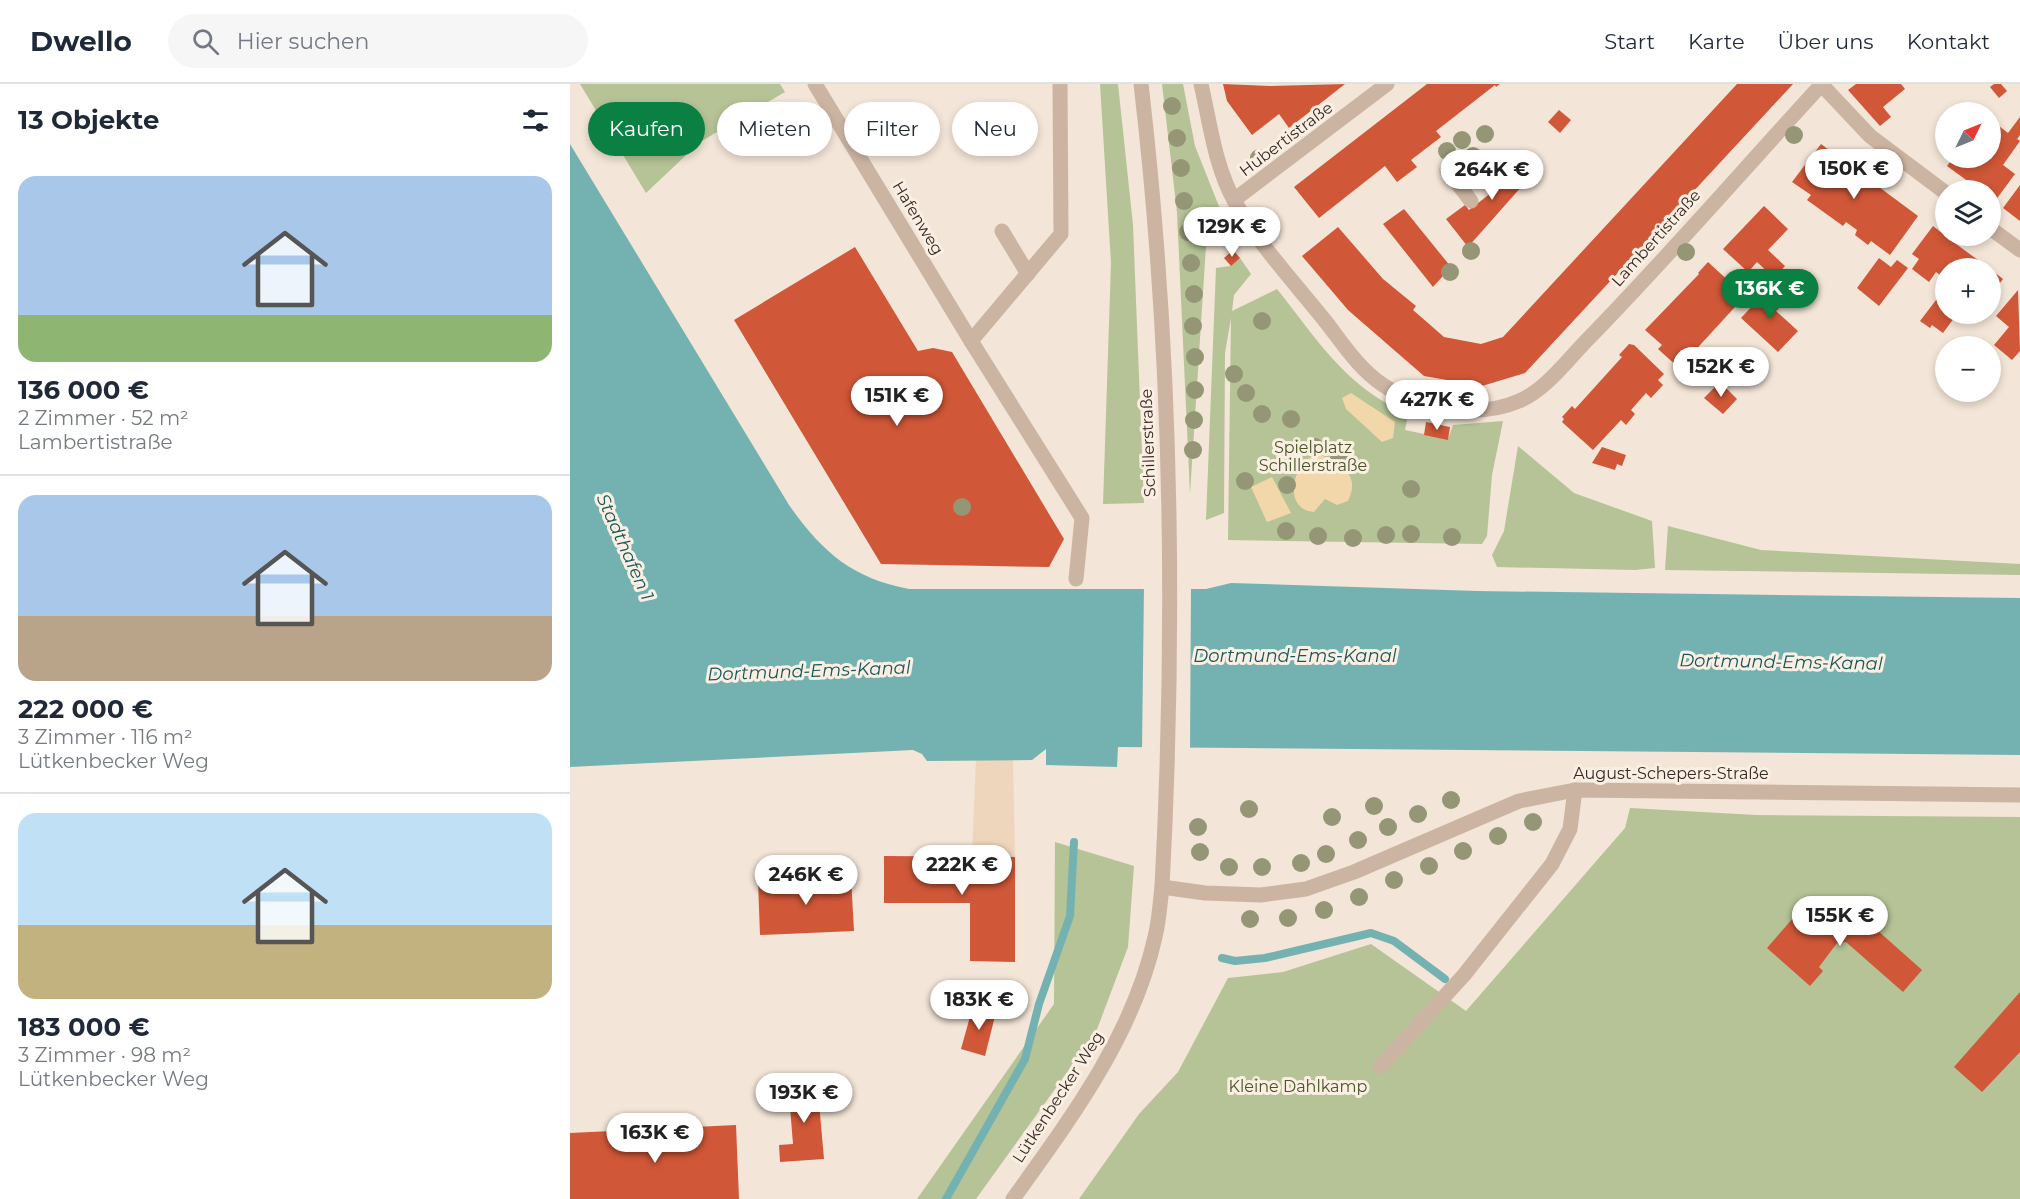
<!DOCTYPE html>
<html lang="de">
<meta charset="utf-8">
<style>
:root{--surface:#fff;--page:#f6f6f7;--text:#1f2937;--muted:#747a83;--line:#e0e1e3;--accent:#0b8043}
body{margin:0;font-family:Montserrat,sans-serif;background:var(--page);color:var(--text);height:100vh;display:flex;flex-direction:column;font-size:22px;white-space:nowrap}
*{box-sizing:border-box;margin:0}
p{font-size:20px;color:var(--muted)}
.icon{flex:none;width:33px;height:33px;fill:none;stroke:currentColor;stroke-width:2;stroke-linecap:round;stroke-linejoin:round}
.map{position:relative;flex:1;overflow:hidden}
.panel{display:flex;flex-direction:column;background:var(--surface);width:570px}
.panel>*{flex:none}
.top-card{position:absolute;left:18px;top:18px;width:570px;height:54px;display:flex;gap:12px}
.needle{width:39px;rotate:47deg}
.fabs{position:absolute;left:1365px;top:18px;display:grid;gap:12px}
.fabs a{display:grid;place-items:center;width:66px;height:66px;border-radius:50%;background:var(--surface);box-shadow:0 3px 9px #0003;font-size:30px}
.price{position:absolute;translate:-50% -51px;padding:0 14px;border-radius:21px;background:#fff;color:#222;font-size:20px;line-height:39px;filter:drop-shadow(0 2px 3px #0008)}
.price::after{content:'';position:absolute;left:50%;top:36px;width:18px;height:14px;margin-left:-9px;background:inherit;clip-path:polygon(0 0,100% 0,50% 100%)}
.price.current{background:var(--accent);color:#fff}
ul{padding:0;list-style:none}
li{display:grid;align-content:center;gap:12px;height:318px;padding:0 18px}
li+li{border-top:2px solid var(--line)}
li span{display:grid;place-items:center;height:186px;border-radius:18px;color:#555}
li>.icon{margin-inline-start:auto}
span .icon{width:108px;height:108px;fill:#fffc;stroke-width:1}
li b{font-size:26px}
h2{display:flex;justify-content:space-between;align-items:center;height:72px;padding:0 18px;font-size:26px}
.tag{padding:0 21px;border-radius:27px;background:var(--surface);box-shadow:0 3px 9px #0003;font-size:21px;line-height:54px}
.tag.current{background:var(--accent);color:#fff}
header{display:flex;align-items:center;gap:36px;box-sizing:border-box;height:84px;padding:0 30px;background:var(--surface);border-bottom:2px solid var(--line)}
header strong{font-size:28px}
nav{display:flex;gap:33px;margin-inline-start:auto;font-size:21px}
.search{width:420px;height:54px;background:var(--page);display:flex;align-items:center;gap:15px;box-sizing:border-box;padding:0 21px;border-radius:33px;color:var(--muted);font-size:22px}
main{display:flex;flex:1;min-height:0}
.map>svg:first-child{display:block}
.green{fill:#b5c396}
.sand{fill:#f2d7aa}
.plaza{fill:#edd6bc}
.water{fill:#74b2b2}
.pier{fill:#f3e5d7}
.lines{fill:none;stroke-linecap:round;stroke-linejoin:round}
.stream{stroke:#74b2b2;stroke-width:8}
.building{fill:#d05737}
.service{stroke:#ccb4a2;stroke-width:15}
.minor{stroke:#ccb4a2;stroke-width:15}
.tree{fill:#949676}
.labels{text-anchor:middle;dominant-baseline:central;stroke-width:6;stroke-linejoin:round;paint-order:stroke}
.street-label{font-size:16px;fill:#362a25;stroke:#fbefe3}
.park-label{font-size:16px;fill:#465627;stroke:#fbefe3}
.water-label{font-size:18px;font-style:italic;fill:#17585a;stroke:#fbefe3}
</style>
<header>
<strong>Dwello</strong>
<div class="search"><svg class="icon" aria-label="search" viewBox="0 0 24 24"><circle cx="10" cy="10" r="6"/><path d="M15 15l6 6"/></svg>Hier suchen</div>
<nav><a>Start</a><a>Karte</a><a>Über uns</a><a>Kontakt</a></nav>
</header>
<main>
<section class="panel">
<h2>13 Objekte<svg class="icon" aria-label="filters" viewBox="0 0 24 24"><path d="M4 7h16M4 17h16"/><circle cx="9" cy="7" r="2"/><circle cx="15" cy="17" r="2"/></svg></h2>
<ul>
<li><span style="background:linear-gradient(#a9c7e8 75%,#8fb573 0)"><svg class="icon" aria-label="home" viewBox="0 0 24 24"><path d="M3 11l9-7 9 7M6 9v11h12V9"/></svg></span><div><b>136 000 €</b><p>2 Zimmer · 52 m²</p><p>Lambertistraße</p></div></li>
<li><span style="background:linear-gradient(#a9c7e8 65%,#b9a48a 0)"><svg class="icon" aria-label="home" viewBox="0 0 24 24"><path d="M3 11l9-7 9 7M6 9v11h12V9"/></svg></span><div><b>222 000 €</b><p>3 Zimmer · 116 m²</p><p>Lütkenbecker Weg</p></div></li>
<li><span style="background:linear-gradient(#bfe0f5 60%,#c2b280 0)"><svg class="icon" aria-label="home" viewBox="0 0 24 24"><path d="M3 11l9-7 9 7M6 9v11h12V9"/></svg></span><div><b>183 000 €</b><p>3 Zimmer · 98 m²</p><p>Lütkenbecker Weg</p></div></li>
</ul>
</section>
<div class="map">
<svg width="1450" height="1115" viewBox="0 0 1450 1115">
<rect width="100%" height="100%" fill="#f3e5d7"/>
<!-- green -->
<g class="green">
<path d="M10,0H210L215,8L130,58L76,109Z"/>
<path d="M530,0H548L563,141L574,419L533,420L541,179Z"/>
<path d="M592,0H613L625,62L652,130L636,162L620,410L607,128Z"/>
<path d="M670,174L681,190L664,211L662,227L707,205C747,255 776,304 838,330L835,346L878,355L883,341L933,337L922,391L917,452L912,460L658,456L661,234L655,269L654,429L636,436L646,184L660,182Z"/>
<path d="M948,362L1004,409L1082,437L1085,484L1065,486L927,483L922,471L934,447Z"/>
<path d="M1098,442L1191,466L1450,480V491L1095,486Z"/>
<path d="M1060,724L1186,731L1450,733V1115H509L569,1030L608,988L658,894L713,888L801,860L896,927L1055,744Z"/>
<path d="M485,758L564,782L558,863L526,948L406,1115H347L484,920Z"/>
</g>
<!-- sand -->
<g class="sand">
<path d="M781,309L825,338L823,354L812,358L776,325L772,314Z"/>
<path d="M748,369C768,381 792,388 778,417L767,421L755,415L744,428C719,426 720,398 732,380C735,376 743,372 748,369Z"/>
<path d="M702,393L721,429L697,438L681,403Z"/>
</g>
<!-- plaza -->
<path class="plaza" d="M443,675L445,773H402L406,676Z"/>
<!-- water -->
<path class="water" d="M0,60L219,421C252,468 282,494 339,505H636L661,499L907,507L1450,514V671L548,663L547,683L476,681V665L462,676L357,677L352,670L343,666L0,683Z"/>
<!-- pier -->
<path class="pier" d="M574,502H621L620,666H572Z"/>
<g class="lines">
<!-- stream -->
<g class="stream">
<path d="M652,874L665,877L695,874L801,849L824,857L875,895"/>
<path d="M376,1115L455,975L469,920L500,832L504,758"/>
</g>
</g>
<!-- building -->
<g class="building">
<path d="M653,0L700,2L775,0L719,44L709,30L682,51L657,17Z"/>
<path d="M857,0H930L926,3L925,1L866,47L871,53L841,76L847,83L827,98L815,82L749,134L724,103Z"/>
<path d="M1167,0H1223L955,289L912,302L854,292L778,226L732,172L768,143L813,195L846,222L843,226L874,253L911,260L933,253Z"/>
<path d="M1286,0H1331L1335,5L1313,23L1321,33L1310,42L1278,6Z"/>
<path d="M1424,0H1431L1437,7L1429,14L1420,3Z"/>
<path d="M989,26L1001,36L990,49L978,38Z"/>
<path d="M1450,33V51L1447,55L1450,57L1433,81L1445,90L1425,117L1420,114V106H1410L1377,82L1383,74H1420V54L1429,42L1438,49Z"/>
<path d="M1251,60L1348,132L1320,171L1301,157L1298,161L1285,151L1287,146L1276,138L1273,142L1237,116L1241,111L1222,98Z"/>
<path d="M953,69L967,85L898,163L876,135L895,121L899,126L921,109L934,98L927,92Z"/>
<path d="M1450,101V137L1433,124Z"/>
<path d="M1194,122L1218,145L1198,166L1215,182L1204,194L1187,178L1178,188L1153,165Z"/>
<path d="M834,125L881,183L863,203L813,140Z"/>
<path d="M1363,142L1386,160L1419,184H1376V195L1366,188L1359,198L1342,185L1349,175L1342,170Z"/>
<path d="M285,163L348,267L363,264L382,268L494,455L479,483L311,480L164,236Z"/>
<path d="M663,166L670,174L661,182L654,174Z"/>
<path d="M1309,174L1321,183L1327,176L1338,184L1309,222L1287,204Z"/>
<path d="M1138,178L1175,212L1109,284L1088,265L1092,261L1075,246L1129,190L1128,189Z"/>
<path d="M1420,185L1433,195L1420,212Z"/>
<path d="M1200,203L1215,218L1206,227L1228,247L1208,268L1171,234Z"/>
<path d="M1376,203V230H1387L1373,249L1362,241L1360,244L1350,237Z"/>
<path d="M1448,206L1450,267L1442,276L1424,261L1439,243L1426,232Z"/>
<path d="M1059,260L1064,261L1094,290L1088,296L1093,301L1081,314L1076,309L1061,326L1065,330L1056,341L1051,336L1023,366L992,338L994,335L992,333L1002,322L1005,325L1052,273L1049,271Z"/>
<path d="M1150,298L1167,315L1153,330L1134,314Z"/>
<path d="M856,338L880,343L878,356L854,351Z"/>
<path d="M1032,363L1056,371L1052,382L1047,380L1045,386L1022,379Z"/>
<path d="M314,772L445,773V878L400,877V819H314Z"/>
<path d="M281,794L284,847L190,851L188,797Z"/>
<path d="M1288,829L1352,886L1333,908L1276,858L1267,859L1249,883L1253,887L1240,902L1197,864L1224,833Z"/>
<path d="M1450,908V968L1412,1008L1384,983Z"/>
<path d="M403,922L426,928L415,972L391,965Z"/>
<path d="M247,996L254,1075L210,1078L209,1061L223,1060L218,998Z"/>
<path d="M166,1041L169,1115H0V1049Z"/>
</g>
<g class="lines">
<!-- service -->
<g class="service">
<path d="M877,86L901,117"/>
<path d="M432,147L458,190"/>
<path d="M810,983L894,891L982,780L1000,745L1005,706"/>
</g>
<!-- minor -->
<g class="minor">
<path d="M245,0L401,257L512,434L506,495"/>
<path d="M631,0C640,39 645,83 665,118C689,161 725,199 756,238C773,260 789,285 813,301C849,325 908,335 949,317C976,306 998,275 1019,254C1099,172 1174,85 1252,0"/>
<path d="M1251,0L1300,52L1376,109"/>
<path d="M664,116L817,0"/>
<path d="M1420,144L1450,166"/>
<path d="M401,257L491,150L490,0"/>
<path d="M592,803L635,809L691,811L736,805L784,788L949,717L1005,706L1450,711"/>
<path d="M443,1115C501,1034 563,952 585,853C589,837 590,820 592,803C606,536 602,265 571,0"/>
</g>
</g>
<!-- trees -->
<g class="tree">
<circle cx="602" cy="22" r="9"/>
<circle cx="915" cy="50" r="9"/>
<circle cx="1224" cy="51" r="9"/>
<circle cx="607" cy="54" r="9"/>
<circle cx="892" cy="56" r="9"/>
<circle cx="877" cy="67" r="9"/>
<circle cx="903" cy="72" r="9"/>
<circle cx="689" cy="74" r="9"/>
<circle cx="611" cy="84" r="9"/>
<circle cx="929" cy="85" r="9"/>
<circle cx="614" cy="117" r="9"/>
<circle cx="618" cy="148" r="9"/>
<circle cx="901" cy="167" r="9"/>
<circle cx="1116" cy="168" r="9"/>
<circle cx="621" cy="179" r="9"/>
<circle cx="880" cy="188" r="9"/>
<circle cx="624" cy="210" r="9"/>
<circle cx="692" cy="237" r="9"/>
<circle cx="623" cy="242" r="9"/>
<circle cx="625" cy="273" r="9"/>
<circle cx="664" cy="290" r="9"/>
<circle cx="625" cy="306" r="9"/>
<circle cx="676" cy="309" r="9"/>
<circle cx="894" cy="311" r="9"/>
<circle cx="692" cy="330" r="9"/>
<circle cx="721" cy="335" r="9"/>
<circle cx="624" cy="336" r="9"/>
<circle cx="745" cy="363" r="9"/>
<circle cx="623" cy="366" r="9"/>
<circle cx="769" cy="375" r="9"/>
<circle cx="675" cy="397" r="9"/>
<circle cx="717" cy="401" r="9"/>
<circle cx="841" cy="405" r="9"/>
<circle cx="392" cy="423" r="9"/>
<circle cx="716" cy="447" r="9"/>
<circle cx="841" cy="450" r="9"/>
<circle cx="816" cy="451" r="9"/>
<circle cx="748" cy="452" r="9"/>
<circle cx="882" cy="453" r="9"/>
<circle cx="783" cy="454" r="9"/>
<circle cx="881" cy="716" r="9"/>
<circle cx="804" cy="722" r="9"/>
<circle cx="679" cy="725" r="9"/>
<circle cx="848" cy="730" r="9"/>
<circle cx="762" cy="733" r="9"/>
<circle cx="963" cy="738" r="9"/>
<circle cx="628" cy="743" r="9"/>
<circle cx="818" cy="743" r="9"/>
<circle cx="928" cy="752" r="9"/>
<circle cx="788" cy="756" r="9"/>
<circle cx="893" cy="767" r="9"/>
<circle cx="630" cy="768" r="9"/>
<circle cx="756" cy="770" r="9"/>
<circle cx="731" cy="779" r="9"/>
<circle cx="859" cy="782" r="9"/>
<circle cx="659" cy="783" r="9"/>
<circle cx="692" cy="783" r="9"/>
<circle cx="824" cy="796" r="9"/>
<circle cx="789" cy="813" r="9"/>
<circle cx="754" cy="826" r="9"/>
<circle cx="718" cy="834" r="9"/>
<circle cx="680" cy="835" r="9"/>
</g>
<g class="labels">
<!-- street labels -->
<g class="street-label">
<text transform="translate(716 55) rotate(-37)">Hubertistraße</text>
<text transform="translate(348 134) rotate(59)">Hafenweg</text>
<text transform="translate(1086 154) rotate(-48)">Lambertistraße</text>
<text transform="translate(578 359) rotate(-92)">Schillerstraße</text>
<text x="1101" y="689">August-Schepers-Straße</text>
<text transform="translate(488 1013) rotate(-57)">Lütkenbecker Weg</text>
</g>
<!-- park labels -->
<g class="park-label">
<text x="743" y="363">Spielplatz<tspan x="743" dy="18">Schillerstraße</tspan></text>
<text x="728" y="1002">Kleine Dahlkamp</text>
</g>
<!-- water labels -->
<g class="water-label">
<text transform="translate(55 463) rotate(66)">Stadthafen 1</text>
<text x="725" y="572">Dortmund-Ems-Kanal</text>
<text transform="translate(1211 578) rotate(1)">Dortmund-Ems-Kanal</text>
<text transform="translate(239 587) rotate(-2)">Dortmund-Ems-Kanal</text>
</g>
</g>
</svg>
<div class="fabs">
<a><svg class="needle" viewBox="-14 -14 28 28"><path d="M0-13l5 13h-10z" fill="#e53935"/><path d="M0 13l5-13h-10z" fill="#747a83"/></svg></a>
<a><svg class="icon" aria-label="layers" viewBox="0 0 24 24"><path d="M12 4l9 5-9 5-9-5zM3 14l9 5 9-5"/></svg></a>
<a>+</a>
<a>−</a>
</div>
<b class="price" style="left:1284px;top:116px">150K €</b>
<b class="price" style="left:922px;top:117px">264K €</b>
<b class="price" style="left:662px;top:174px">129K €</b>
<b class="price current" style="left:1200px;top:236px">136K €</b>
<b class="price" style="left:1151px;top:314px">152K €</b>
<b class="price" style="left:327px;top:343px">151K €</b>
<b class="price" style="left:867px;top:347px">427K €</b>
<b class="price" style="left:392px;top:812px">222K €</b>
<b class="price" style="left:236px;top:822px">246K €</b>
<b class="price" style="left:1270px;top:863px">155K €</b>
<b class="price" style="left:409px;top:947px">183K €</b>
<b class="price" style="left:234px;top:1040px">193K €</b>
<b class="price" style="left:85px;top:1080px">163K €</b>
<div class="top-card">
<a class="tag current">Kaufen</a>
<a class="tag">Mieten</a>
<a class="tag">Filter</a>
<a class="tag">Neu</a>
</div>
</div>
</main>
